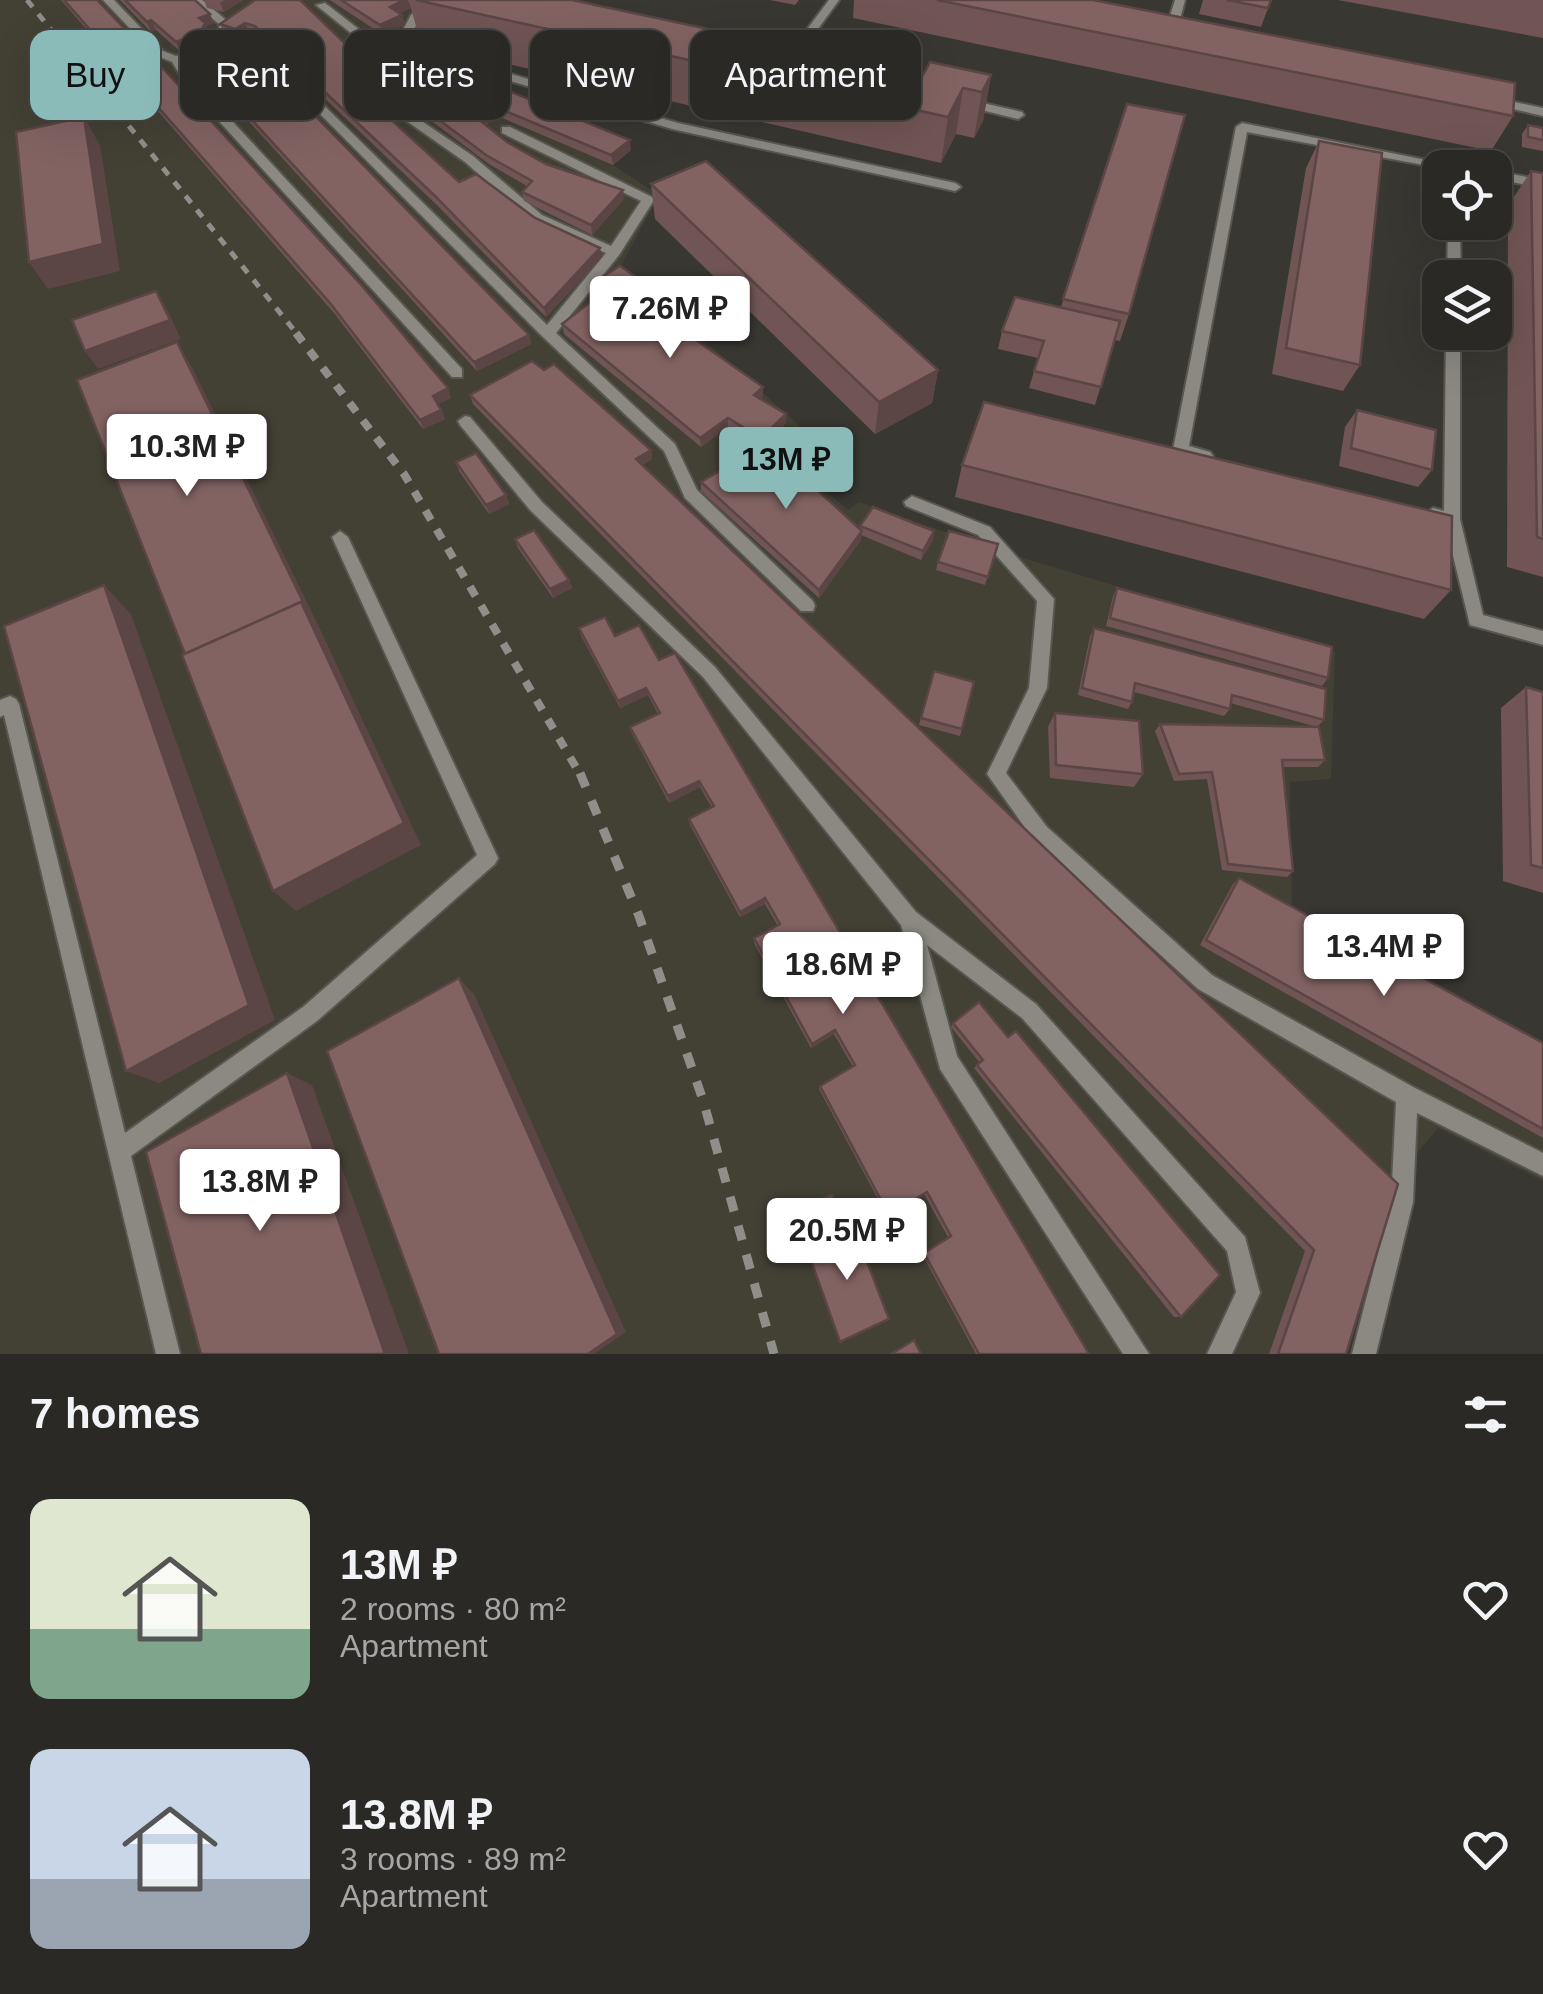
<!DOCTYPE html>
<meta charset="utf-8">
<style>
:root{--surface:#2b2926;--page:#33312e;--text:#f1f3f6;--muted:#a6a6a7;--line:#474543;--accent:#8bbbb9}
body{margin:0;font-family:Arial,sans-serif;background:var(--page);color:var(--text);height:100vh;display:flex;flex-direction:column;font-size:38px;white-space:nowrap}
*{box-sizing:border-box;margin:0}
p{font-size:32px;color:var(--muted)}
.icon{flex:none;width:55px;height:55px;fill:none;stroke:currentColor;stroke-width:2;stroke-linecap:round;stroke-linejoin:round}
.map{position:relative;height:1354px;overflow:hidden}
.side{display:flex;flex-direction:column;background:var(--surface);flex:1}
.side>*{flex:none}
.hud{position:absolute;left:30px;top:30px;width:1000px;height:90px;display:flex;gap:20px}
.buttons{position:absolute;left:1422px;top:150px;display:grid;gap:20px}
.buttons a{display:grid;place-items:center;width:90px;height:90px;border-radius:20px;background:var(--surface);box-shadow:0 10px 40px #0002,0 0 0 2px var(--line);font-size:50px}
.price{position:absolute;translate:-50% -85px;padding:0 22px;border-radius:10px;background:#fff;color:#222;font-size:32px;line-height:65px;filter:drop-shadow(0 2px 5px #0008)}
.price::after{content:'';position:absolute;left:50%;top:60px;width:30px;height:22px;margin-left:-15px;background:inherit;clip-path:polygon(0 0,100% 0,50% 100%)}
.price.selected{background:var(--accent);color:#111}
ul{padding:0;list-style:none}
li{display:flex;align-items:center;gap:30px;height:250px;padding:0 30px}
li span{display:grid;place-items:center;flex:none;width:280px;height:200px;border-radius:20px;color:#555}
li>.icon{margin-inline-start:auto}
span .icon{width:120px;height:120px;fill:#fffc;stroke-width:1}
li b{font-size:42px}
h2{display:flex;justify-content:space-between;align-items:center;height:120px;padding:0 30px;font-size:42px}
.tag{padding:0 35px;border-radius:20px;background:var(--surface);box-shadow:0 10px 40px #0002,0 0 0 2px var(--line);font-size:35px;line-height:90px}
.tag.selected{background:var(--accent);color:#111}
.map>svg:first-child{display:block}
.built{fill:#434034}
.lines{fill:none;stroke-linecap:round;stroke-linejoin:round}
.minor-casing{stroke:#575651;stroke-width:4}
.minor{fill:#8b8982;fill-rule:evenodd}
.rail-far2{stroke:#908e8a;stroke-width:5;stroke-dasharray:9 9;stroke-linecap:butt}
.rail-far1{stroke:#908e8a;stroke-width:8;stroke-dasharray:11 11;stroke-linecap:butt}
.rail{stroke:#908e8a;stroke-width:9;stroke-dasharray:15 15;stroke-linecap:butt}
.wall{fill:#705554}
.shaded-wall{fill:#5b4545}
.building{fill:#826362;stroke:#5b4545;stroke-width:2.5}
</style>
<div class="map">
<svg width="1543" height="1354" viewBox="0 0 1543 1354">
<rect width="100%" height="100%" fill="#393732"/>
<!-- built -->
<path class="built" d="M0,0H455L404,28L394,54L418,61L434,73L419,80L445,100L477,87L631,150L613,165L659,195L621,266L800,426L782,454L848,510L859,502L1000,551L1335,652L1331,779L1290,782L1292,915L1543,1053V1181L1438,1128L1389,1186L1337,1354H0Z"/>
<g class="lines">
<defs>
<g id="minor">
<path d="M103,0H114L163,51L176,56L214,43L220,25L190,0H202L231,24L225,42L253,46L279,61L547,325L606,253L532,221L465,162L371,96V92H379L473,156L542,215L611,246L641,201L502,133V127H510L652,197L654,200L619,255L556,333L675,444L697,490L813,601L815,606L813,611H801L685,498L664,451L543,337L271,65C236,43 220,46 182,61L195,81L462,369V377H452L186,85L172,62L155,55Z"/>
<path d="M427,0H438L420,19L406,43L678,123L955,183L961,187L955,191L672,129L399,48L362,42L316,5L325,3L369,37L397,41L411,15Z"/>
<path d="M829,0H839L791,66H783L781,64Z"/>
<path d="M1175,0H1185L1176,35L1170,38L1164,35Z"/>
<path d="M1495,98L1543,108V116L1491,104V100Z"/>
<path d="M965,99L1022,112L1024,115L1018,119L961,105V101Z"/>
<path d="M1242,123L1466,168H1440L1247,132L1189,446L1210,452L1213,456L1205,462L1176,454L1173,450L1236,127Z"/>
<path d="M1495,171L1543,180V188L1495,179Z"/>
<path d="M1448,222H1460L1461,278H1447Z"/>
<path d="M1446,332H1460V519L1483,615L1543,631V645L1470,625L1445,523L1427,518L1425,514L1433,508L1444,511Z"/>
<path d="M465,416L470,417L542,502L715,667L916,912L1036,1004L1245,1237L1260,1293L1232,1354H1207L1236,1292L1227,1251L1022,1018L927,945L957,1056L1149,1354H1123L940,1069L901,925L703,677L530,510L460,425L458,421Z"/>
<path d="M912,496L990,527L1054,599L1047,688L1006,773L1047,827L1212,975L1415,1088L1543,1153V1176L1417,1113L1413,1202L1376,1354H1352L1391,1202L1396,1102L1198,989L1033,839L987,774L1029,688L1037,601L978,535L906,506L904,502Z"/>
<path d="M340,531L348,537L498,858L495,864L317,1021L131,1156L180,1354H156L4,715L0,717V700L10,696L16,699L19,704L125,1133L303,1007L477,855L332,537Z"/>
</g>
</defs>
<!-- minor casing -->
<use href="#minor" class="minor-casing"/>
<!-- minor -->
<use href="#minor" class="minor"/>
<!-- rail-far2 -->
<path class="rail-far2" d="M27,0L298,335"/>
<!-- rail-far1 -->
<path class="rail-far1" d="M296,333L404,474L581,776"/>
<!-- rail -->
<path class="rail" d="M580,773L639,916L703,1100L774,1354"/>
</g>
<!-- wall -->
<g class="wall">
<path d="M61,0H97L451,398L438,404L445,419L423,429L334,313Z"/>
<path d="M120,0H195L214,23L206,26L209,33L204,42L181,52L156,30L151,32Z"/>
<path d="M204,0H243L224,12L207,8Z"/>
<path d="M255,0L358,56L434,73L425,78L442,91L631,150L613,165L500,117L485,125L507,142L546,164L624,199L592,235L524,201L522,192L527,186L489,164L378,81L357,89L459,182L535,218L602,257L546,317L438,206L259,36L249,32L239,39L224,34L220,24Z"/>
<path d="M330,0H572L923,75H991L983,121L974,138L956,134L941,163L421,44L411,8L399,13L405,24L383,35Z"/>
<path d="M770,0H799L795,5Z"/>
<path d="M854,0H1093L1513,116L1491,151L853,18Z"/>
<path d="M1203,0H1271L1261,27L1199,14Z"/>
<path d="M1338,0H1543V38Z"/>
<path d="M209,49L233,51L529,335L531,344L477,371L210,79L200,82L194,76L189,66L213,58Z"/>
<path d="M1127,104L1129,314L1120,341L1115,340L1095,405L1029,388L1038,358L998,349L1002,331L1061,307Z"/>
<path d="M1528,125L1543,128V151L1522,147V134Z"/>
<path d="M1319,141L1360,365L1343,391L1272,374L1306,168Z"/>
<path d="M1531,171L1543,173V577L1507,567L1508,206Z"/>
<path d="M651,184L938,370L932,403L875,434L655,219Z"/>
<path d="M599,279L662,295L663,305L653,311L763,396L760,399L786,423L765,443L860,530V526L933,540L921,560L861,535V540L819,598L701,491V482L760,446L728,427L701,447L564,334L562,324L635,313L600,288Z"/>
<path d="M470,395L651,450L652,459L642,465L1398,1184L1346,1354H1269L1305,1251L473,404Z"/>
<path d="M1357,410L1432,470L1418,487L1339,466L1345,427Z"/>
<path d="M456,462L506,495L509,504L489,514L459,471Z"/>
<path d="M962,465L1451,590L1424,619L955,497Z"/>
<path d="M515,539L569,580L572,588L553,598L518,548Z"/>
<path d="M998,544L985,585L936,570L938,562Z"/>
<path d="M1117,588L1328,678L1322,686L1106,626L1113,596Z"/>
<path d="M579,628L615,636L659,660L1089,1354H976L922,1254L948,1237L924,1194L887,1216L819,1089L820,1086L853,1067L834,1034L811,1048L754,943V938L778,926L765,904L740,917L690,825L689,819L712,808L700,787L669,803L632,734L630,727L658,714L648,695L620,708L581,636Z"/>
<path d="M1094,628L1324,720L1317,727L1325,760L1318,767H1283L1293,871L1287,877L1222,870L1207,779L1174,781L1155,731L1160,724L1317,727L1230,703V709L1224,716L1134,692L1132,702L1128,709L1078,695L1090,636Z"/>
<path d="M934,671L974,682L960,736L919,725Z"/>
<path d="M1526,687L1543,692V893L1503,881L1501,708Z"/>
<path d="M1055,713L1143,774L1134,787L1050,778L1048,727Z"/>
<path d="M1239,878L1543,1043V1138L1200,945L1233,884Z"/>
<path d="M979,1002L1181,1317H1174L974,1068L980,1063L951,1027L953,1023Z"/>
</g>
<!-- shaded-wall -->
<g class="shaded-wall">
<path d="M224,0H243L224,12L220,3Z"/>
<path d="M404,0H408L411,8L393,16L390,7Z"/>
<path d="M210,14L214,23L206,26L209,33L204,42L181,52L176,42L199,18Z"/>
<path d="M402,15L405,24L383,35L380,25Z"/>
<path d="M151,20L156,30L151,32L147,22Z"/>
<path d="M245,23L249,32L239,39L235,29Z"/>
<path d="M432,64L434,73L418,81L415,71Z"/>
<path d="M205,69L210,79L200,82L195,73Z"/>
<path d="M375,72L378,81L352,91L349,81Z"/>
<path d="M991,75L983,121L974,138L982,92Z"/>
<path d="M963,88L956,134L941,163L948,117Z"/>
<path d="M498,108L500,117L479,128L477,118Z"/>
<path d="M84,117L100,145L120,271L48,289L29,262Z"/>
<path d="M630,140L631,150L613,165L611,155Z"/>
<path d="M623,190L624,199L592,235L591,225Z"/>
<path d="M600,248L602,257L546,317L544,308Z"/>
<path d="M156,291L167,309L181,339L98,369L85,351Z"/>
<path d="M662,295L663,305L647,315L646,305Z"/>
<path d="M529,335L531,344L477,371L474,362Z"/>
<path d="M177,342L193,369L321,631L421,845L296,911L273,891Z"/>
<path d="M938,370L932,403L875,434L879,402Z"/>
<path d="M763,387V396L754,404V395Z"/>
<path d="M448,388L451,398L437,405L433,396Z"/>
<path d="M441,410L445,419L423,429L420,420Z"/>
<path d="M786,414V423L762,447L761,438Z"/>
<path d="M728,418V427L701,447L700,438Z"/>
<path d="M651,450L652,459L637,467L636,459Z"/>
<path d="M506,495L509,504L489,514L486,505Z"/>
<path d="M862,531L861,540L819,598V590Z"/>
<path d="M934,531L933,540L921,560L923,551Z"/>
<path d="M569,580L572,588L553,598L550,589Z"/>
<path d="M104,585L131,614L275,1020L159,1083L126,1071Z"/>
<path d="M646,688L648,695L620,708L618,701Z"/>
<path d="M699,781L700,787L669,803L668,796Z"/>
<path d="M765,898V904L740,917V912Z"/>
<path d="M459,978L474,994L626,1332L594,1354H588Z"/>
<path d="M835,1030L834,1034L811,1048L812,1044Z"/>
<path d="M287,1073L312,1085L409,1354H385Z"/>
</g>
<!-- building -->
<g class="building">
<path d="M64,0H97L170,76L363,287L448,388L433,396L441,410L420,420L330,303Z"/>
<path d="M125,0H195L210,14L199,18L205,23L200,33L176,42L151,20L147,22Z"/>
<path d="M255,0H300L358,56L391,44L410,55L416,52L432,64L415,71L442,91L474,77L630,140L611,155L498,108L477,118L507,142L546,164L623,190L591,225L522,192L532,181L486,155L375,72L349,81L459,182L476,174L535,218L600,248L544,308L435,196L255,26L245,23L235,29L220,24Z"/>
<path d="M341,0H404L390,7L402,15L380,25Z"/>
<path d="M416,0H572L923,75L930,62L991,75L982,92L963,88L948,117Z"/>
<path d="M937,0H1093L1515,83L1513,116Z"/>
<path d="M1227,0H1271L1268,8Z"/>
<path d="M227,43L233,51L240,48L248,56L255,54L529,335L474,362L205,69L195,73L189,66L215,57L209,49Z"/>
<path d="M1127,104L1185,115L1129,314L1063,299Z"/>
<path d="M84,117L103,244L29,262L16,132Z"/>
<path d="M1528,125L1543,128V140L1528,137Z"/>
<path d="M1319,141L1382,153L1360,365L1286,348Z"/>
<path d="M706,161L938,370L879,402L651,184Z"/>
<path d="M1531,171L1543,173V539L1537,537Z"/>
<path d="M620,266L662,295L646,305L763,387L754,395L786,414L761,438L728,418L700,438L562,324L602,293L635,313L642,310L599,279Z"/>
<path d="M156,291L170,320L85,351L72,320Z"/>
<path d="M1015,297L1120,321L1101,387L1034,371L1044,341L1002,331Z"/>
<path d="M177,342L306,608L301,602L185,654L77,380Z"/>
<path d="M532,361L544,370L554,364L651,450L636,459L1398,1184L1346,1354H1278L1314,1250L470,395Z"/>
<path d="M984,402L1452,516L1451,590L962,465Z"/>
<path d="M1357,410L1436,430L1432,470L1351,448Z"/>
<path d="M766,443L862,531L819,590L701,482Z"/>
<path d="M476,453L506,495L486,505L456,462Z"/>
<path d="M873,507L934,531L923,551L860,526Z"/>
<path d="M534,530L569,580L550,589L515,539Z"/>
<path d="M949,531L998,544L988,577L938,562Z"/>
<path d="M104,585L249,1005L126,1071L4,626Z"/>
<path d="M1117,588L1332,647L1328,678L1110,618Z"/>
<path d="M301,602L404,823L273,891L182,655Z"/>
<path d="M605,617L615,636L639,625L659,660L675,653L1089,1354H979L924,1253L951,1236L927,1192L889,1215L820,1086L855,1065L835,1030L812,1044L754,938L780,924L765,898L740,912L689,819L714,806L699,781L668,796L630,727L660,713L646,688L618,701L579,628Z"/>
<path d="M1094,628L1326,689L1324,720L1232,695L1230,709L1135,683L1132,702L1082,688Z"/>
<path d="M934,671L974,682L962,729L921,718Z"/>
<path d="M1526,687L1543,692V868L1531,865Z"/>
<path d="M1055,713L1139,721L1143,774L1056,765Z"/>
<path d="M1160,724L1319,727L1325,760H1282L1293,871L1228,864L1212,772L1179,774Z"/>
<path d="M1239,878L1543,1043V1129L1206,940Z"/>
<path d="M459,978L617,1334L588,1354H439L327,1051Z"/>
<path d="M979,1002L1008,1037L1016,1031L1220,1275L1181,1317L977,1065L983,1060L953,1023Z"/>
<path d="M287,1073L385,1354H201L146,1152Z"/>
<path d="M832,1195L840,1220L803,1234L796,1209Z"/>
<path d="M853,1225L889,1319L840,1342L806,1246Z"/>
<path d="M914,1340L921,1354H891Z"/>
</g>
</svg>
<div class="buttons">
<a><svg class="icon" aria-label="locate" viewBox="0 0 24 24"><circle cx="12" cy="12" r="6"/><path d="M12 2v4M12 18v4M2 12h4M18 12h4"/></svg></a>
<a><svg class="icon" aria-label="layers" viewBox="0 0 24 24"><path d="M12 4l9 5-9 5-9-5zM3 14l9 5 9-5"/></svg></a>
</div>
<b class="price" style="left:670px;top:361px">7.26M ₽</b>
<b class="price" style="left:187px;top:499px">10.3M ₽</b>
<b class="price selected" style="left:786px;top:512px">13M ₽</b>
<b class="price" style="left:1384px;top:999px">13.4M ₽</b>
<b class="price" style="left:843px;top:1017px">18.6M ₽</b>
<b class="price" style="left:260px;top:1234px">13.8M ₽</b>
<b class="price" style="left:847px;top:1283px">20.5M ₽</b>
<div class="hud">
<a class="tag selected">Buy</a>
<a class="tag">Rent</a>
<a class="tag">Filters</a>
<a class="tag">New</a>
<a class="tag">Apartment</a>
</div>
</div>
<section class="side">
<h2>7 homes<svg class="icon" aria-label="filters" viewBox="0 0 24 24"><path d="M4 7h16M4 17h16"/><circle cx="9" cy="7" r="2"/><circle cx="15" cy="17" r="2"/></svg></h2>
<ul>
<li><span style="background:linear-gradient(#dfe7d0 65%,#7fa58c 0)"><svg class="icon" aria-label="home" viewBox="0 0 24 24"><path d="M3 11l9-7 9 7M6 9v11h12V9"/></svg></span><div><b>13M ₽</b><p>2 rooms · 80 m²</p><p>Apartment</p></div><svg class="icon" aria-label="heart" viewBox="0 0 24 24"><path d="M12 20l-8-8c-3-5 5-10 8-4 3-6 11-1 8 4z"/></svg></li>
<li><span style="background:linear-gradient(#c9d6e8 65%,#9aa5b1 0)"><svg class="icon" aria-label="home" viewBox="0 0 24 24"><path d="M3 11l9-7 9 7M6 9v11h12V9"/></svg></span><div><b>13.8M ₽</b><p>3 rooms · 89 m²</p><p>Apartment</p></div><svg class="icon" aria-label="heart" viewBox="0 0 24 24"><path d="M12 20l-8-8c-3-5 5-10 8-4 3-6 11-1 8 4z"/></svg></li>
</ul>
</section>
